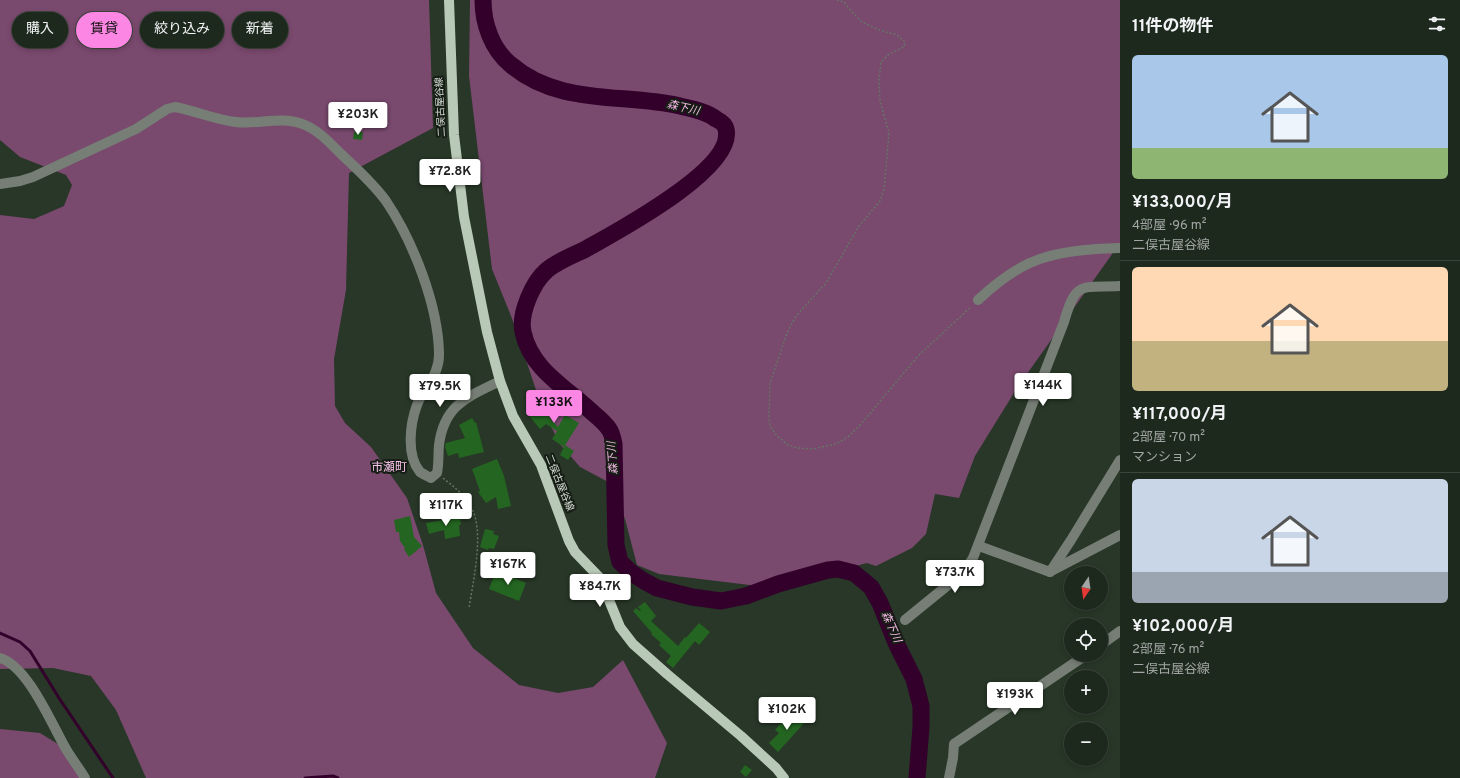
<!DOCTYPE html>
<html lang="ja">
<meta charset="utf-8">
<style>
:root{--surface:#1e291d;--page:#2b352a;--text:#f1f3f6;--muted:#a1a6a4;--line:#3c453b;--accent:#fc86e4}
body{margin:0;font-family:Overpass,"Noto Sans JP",sans-serif;background:var(--page);color:var(--text);height:100vh;display:flex;flex-direction:column;font-size:15px;white-space:nowrap}
*{box-sizing:border-box;margin:0}
p{font-size:13px;color:var(--muted)}
.icon{flex:none;width:22px;height:22px;fill:none;stroke:currentColor;stroke-width:2;stroke-linecap:round;stroke-linejoin:round}
.map{position:relative;flex:1;overflow:hidden}
.side{display:flex;flex-direction:column;background:var(--surface);width:340px}
.side>*{flex:none}
.hud{position:absolute;left:12px;top:12px;width:380px;height:36px;display:flex;gap:8px}
.needle{width:26px;rotate:193deg}
.controls{position:absolute;left:1064px;top:566px;display:grid;gap:8px}
.controls a{display:grid;place-items:center;width:44px;height:44px;border-radius:50%;background:var(--surface);box-shadow:0 2px 6px #0003,0 0 0 1px var(--line);font-size:20px}
.price{position:absolute;translate:-50% -34px;padding:0 9px;border-radius:4px;background:#fff;color:#222;font-size:13px;line-height:26px;filter:drop-shadow(0 1px 2px #0008)}
.price::after{content:'';position:absolute;left:50%;top:24px;width:12px;height:9px;margin-left:-6px;background:inherit;clip-path:polygon(0 0,100% 0,50% 100%)}
.price.selected{background:var(--accent);color:#111}
ul{padding:0;list-style:none}
li{display:grid;align-content:center;gap:8px;height:212px;padding:0 12px}
li+li{border-top:1px solid var(--line)}
li span{display:grid;place-items:center;height:124px;border-radius:6px;color:#555}
li>.icon{margin-inline-start:auto}
span .icon{width:72px;height:72px;fill:#fffc;stroke-width:1}
li b{font-size:17px}
h2{display:flex;justify-content:space-between;align-items:center;height:48px;padding:0 12px;font-size:17px}
.tag{padding:0 14px;border-radius:18px;background:var(--surface);box-shadow:0 2px 6px #0003,0 0 0 1px var(--line);font-size:14px;line-height:36px}
.tag.selected{background:var(--accent);color:#111}
main{display:flex;flex:1;min-height:0}
.map>svg:first-child{display:block}
.green{fill:#79496e}
.lines{fill:none;stroke-linecap:round;stroke-linejoin:round}
.stream{stroke:#32002b;stroke-width:3}
.river{stroke:#32002b;stroke-width:17}
.building{fill:#246621}
.path{stroke:#677466;stroke-width:1.5;stroke-dasharray:2 2;stroke-linecap:butt}
.minor{stroke:#767e75;stroke-width:10}
.major{stroke:#b9c9b7;stroke-width:10}
.labels{text-anchor:middle;dominant-baseline:central;stroke-width:4;stroke-linejoin:round;paint-order:stroke}
.street-label{font-size:10px;fill:#d5dfd4;stroke:#161d15}
.water-label{font-size:11px;font-style:italic;fill:#f8bce9;stroke:#161d15}
.quarter-label{font-size:12px;fill:#f8c2ea;stroke:#161d15}
</style>
<main>
<div class="map">
<svg width="1120" height="778" viewBox="0 0 1120 778">
<rect width="100%" height="100%" fill="#283727"/>
<!-- green -->
<g class="green">
<path d="M0,0H429L433,128L349,173L346,290L334,359L335,406L345,423L371,447L407,498L423,545L436,593L473,648L519,685L558,693L593,687L623,660L667,743L655,778H146L116,710L91,676L53,668L0,669V215L34,219L64,206L72,185L66,175L20,157L0,140Z"/>
<path d="M470,0H1120V243L1017,388L975,456L959,498L935,494L926,534L912,548L876,566L867,563L775,588L659,574L637,565L625,519L612,484L580,467L559,443L541,405L513,321L492,269L469,76Z"/>
<path d="M0,729L40,733L66,749L81,778H0Z"/>
</g>
<g class="lines">
<!-- stream -->
<g class="stream">
<path d="M0,633L20,642L30,651L59,698L113,778"/>
<path d="M305,778L333,776L338,778"/>
</g>
<!-- river -->
<path class="river" d="M483,0C483,24 492,49 510,64C558,106 623,93 680,106C692,109 706,111 716,119C720,121 725,124 726,129C736,169 614,233 584,250C571,256 558,261 547,270C533,282 519,313 523,332C531,370 567,388 593,413C599,418 605,423 609,429C612,433 613,439 614,444L616,545L620,562L632,573L644,581L657,588L692,597L721,601L746,596L778,584L828,570L838,569L854,573L871,587L880,603L897,645L914,679L921,706V727L917,778"/>
</g>
<!-- building -->
<g class="building">
<path d="M354,132H363L362,140L353,139Z"/>
<path d="M538,403L558,427L565,415L579,423L564,447L552,439L557,431L546,424L540,429L526,412Z"/>
<path d="M472,418L475,423L476,422L484,452L459,458L458,453L448,456L445,447L446,443L465,438L459,425Z"/>
<path d="M565,445L574,451L568,460L560,455Z"/>
<path d="M497,459L504,476L511,506L498,509L496,497L486,503L478,492L480,491L472,469Z"/>
<path d="M463,502L465,515L454,516L453,503Z"/>
<path d="M410,516L414,537L422,546L409,557L404,549L405,548L400,541L399,532H396L394,520Z"/>
<path d="M460,517L461,525H459L460,536L445,539L444,530L429,534L426,523Z"/>
<path d="M485,529L494,531L493,534L499,536L494,549L489,548L488,550L480,547Z"/>
<path d="M496,571L526,583L519,601L489,589Z"/>
<path d="M645,602L656,616L651,621L678,646L685,637L686,638L699,623L710,632L699,645L695,641L673,668L666,662L671,656L659,645L661,643L651,634L652,633L633,611L636,608L640,611L641,610L638,607Z"/>
<path d="M791,711L805,722L778,752L769,743L779,733L775,730Z"/>
<path d="M745,765L752,770L746,777L740,772Z"/>
</g>
<g class="lines">
<!-- path -->
<g class="path">
<path d="M837,0L844,2L852,12L862,22L879,30L897,35L905,42L904,47L889,54L881,62L879,80L880,101L889,133L884,189L880,201L859,226L826,283L796,316L787,333L770,383L769,419L770,426L777,436L788,445L797,448L813,449L836,444L849,436L861,424L918,356L971,307"/>
<path d="M443,478C454,487 465,495 471,507C485,530 473,582 469,608"/>
</g>
<!-- minor -->
<g class="minor">
<path d="M0,184L20,181L33,177L136,129L167,109L175,107C196,111 216,120 236,122C259,125 283,115 305,125C319,131 330,143 340,153C356,168 373,183 386,201C413,241 438,305 439,353C440,376 423,388 417,405C410,424 406,455 420,472C423,474 427,476 431,478L437,473C439,464 438,455 439,445C444,405 467,397 500,381"/>
<path d="M978,300C996,283 1020,265 1043,258C1067,250 1095,249 1120,248"/>
<path d="M979,546L1050,572"/>
<path d="M1053,570L1120,535"/>
<path d="M1050,572L1071,540L1120,460"/>
<path d="M905,620L964,572L973,558L1064,322C1076,280 1081,288 1120,286"/>
<path d="M1101,645L1120,631"/>
<path d="M0,658C28,666 52,725 66,749C72,759 79,768 85,778"/>
<path d="M949,778L953,758L954,744L1086,655"/>
</g>
<!-- major -->
<path class="major" d="M449,0L454,135L464,217L487,332L500,381L513,416L541,465L569,541L575,552L600,578L620,627L633,644L667,674L741,736L776,768L784,778"/>
</g>
<g class="labels">
<!-- street labels -->
<g class="street-label">
<text transform="translate(441 107) rotate(-93)">二俣古屋谷線</text>
<text transform="translate(559 483) rotate(68)">二俣古屋谷線</text>
</g>
<!-- water labels -->
<g class="water-label">
<text transform="translate(683 108) rotate(13)">森下川</text>
<text transform="translate(613 458) rotate(-94)">森下川</text>
<text transform="translate(891 627) rotate(66)">森下川</text>
</g>
<!-- quarter labels -->
<g class="quarter-label">
<text x="389" y="468">市瀬町</text>
</g>
</g>
</svg>
<div class="controls">
<a><svg class="needle" viewBox="-14 -14 28 28"><path d="M0-13l5 13h-10z" fill="#e53935"/><path d="M0 13l5-13h-10z" fill="#a1a6a4"/></svg></a>
<a><svg class="icon" aria-label="locate" viewBox="0 0 24 24"><circle cx="12" cy="12" r="6"/><path d="M12 2v4M12 18v4M2 12h4M18 12h4"/></svg></a>
<a>+</a>
<a>−</a>
</div>
<b class="price" style="left:358px;top:136px">¥203K</b>
<b class="price" style="left:450px;top:193px">¥72.8K</b>
<b class="price" style="left:1043px;top:407px">¥144K</b>
<b class="price" style="left:440px;top:408px">¥79.5K</b>
<b class="price selected" style="left:554px;top:424px">¥133K</b>
<b class="price" style="left:446px;top:527px">¥117K</b>
<b class="price" style="left:508px;top:586px">¥167K</b>
<b class="price" style="left:955px;top:594px">¥73.7K</b>
<b class="price" style="left:600px;top:608px">¥84.7K</b>
<b class="price" style="left:1015px;top:716px">¥193K</b>
<b class="price" style="left:787px;top:731px">¥102K</b>
<div class="hud">
<a class="tag">購入</a>
<a class="tag selected">賃貸</a>
<a class="tag">絞り込み</a>
<a class="tag">新着</a>
</div>
</div>
<section class="side">
<h2>11件の物件<svg class="icon" aria-label="filters" viewBox="0 0 24 24"><path d="M4 7h16M4 17h16"/><circle cx="9" cy="7" r="2"/><circle cx="15" cy="17" r="2"/></svg></h2>
<ul>
<li><span style="background:linear-gradient(#a9c7e8 75%,#8fb573 0)"><svg class="icon" aria-label="home" viewBox="0 0 24 24"><path d="M3 11l9-7 9 7M6 9v11h12V9"/></svg></span><div><b>¥133,000/月</b><p>4部屋 · 96 m²</p><p>二俣古屋谷線</p></div></li>
<li><span style="background:linear-gradient(#ffd9b3 60%,#c2b280 0)"><svg class="icon" aria-label="home" viewBox="0 0 24 24"><path d="M3 11l9-7 9 7M6 9v11h12V9"/></svg></span><div><b>¥117,000/月</b><p>2部屋 · 70 m²</p><p>マンション</p></div></li>
<li><span style="background:linear-gradient(#c9d6e8 75%,#9aa5b1 0)"><svg class="icon" aria-label="home" viewBox="0 0 24 24"><path d="M3 11l9-7 9 7M6 9v11h12V9"/></svg></span><div><b>¥102,000/月</b><p>2部屋 · 76 m²</p><p>二俣古屋谷線</p></div></li>
</ul>
</section>
</main>
